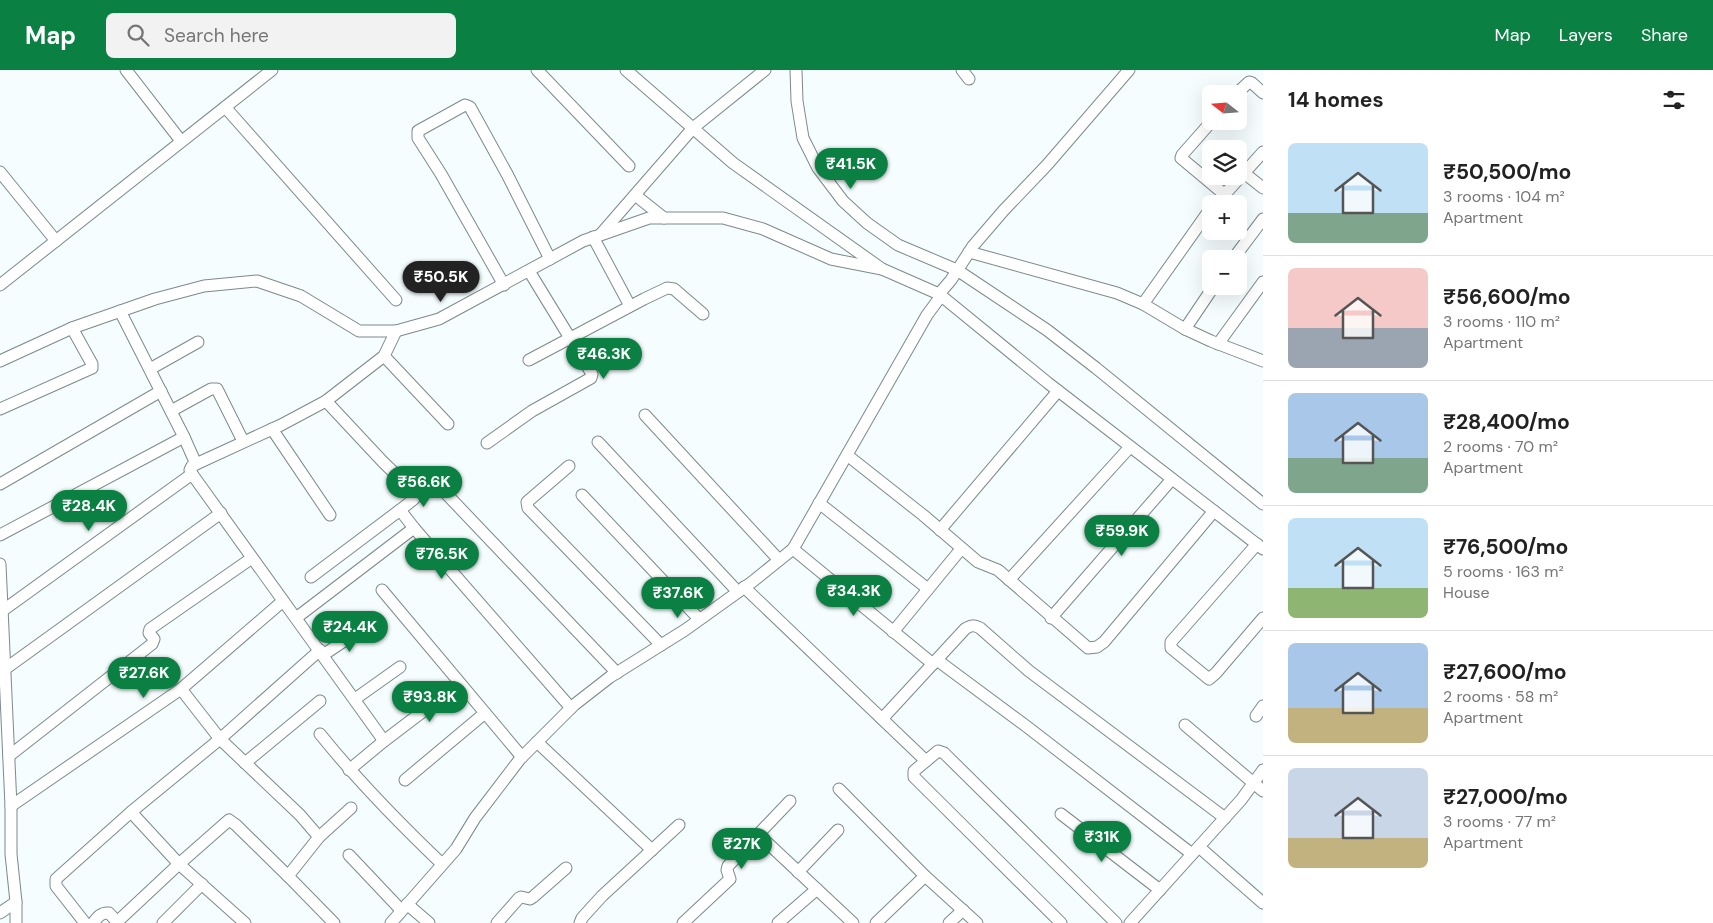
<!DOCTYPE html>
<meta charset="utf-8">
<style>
:root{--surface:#fff;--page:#f2f2f2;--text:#222;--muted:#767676;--line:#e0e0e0;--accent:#0b8043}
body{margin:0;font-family:"DM Sans",sans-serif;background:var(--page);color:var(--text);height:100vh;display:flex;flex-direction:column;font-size:19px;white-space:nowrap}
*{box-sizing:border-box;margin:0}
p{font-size:16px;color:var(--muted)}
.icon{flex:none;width:28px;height:28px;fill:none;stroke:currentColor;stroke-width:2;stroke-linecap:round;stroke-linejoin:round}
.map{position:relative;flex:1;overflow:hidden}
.side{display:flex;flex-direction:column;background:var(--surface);width:450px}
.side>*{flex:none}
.needle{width:32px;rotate:287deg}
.tools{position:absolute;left:1202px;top:15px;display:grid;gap:10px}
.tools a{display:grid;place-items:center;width:45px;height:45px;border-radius:8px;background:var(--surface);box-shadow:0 5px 20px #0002;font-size:25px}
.price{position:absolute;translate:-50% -42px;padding:0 11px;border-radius:18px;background:var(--accent);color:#fff;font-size:16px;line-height:32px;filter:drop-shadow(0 1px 2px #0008)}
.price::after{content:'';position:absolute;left:50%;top:30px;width:15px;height:11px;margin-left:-8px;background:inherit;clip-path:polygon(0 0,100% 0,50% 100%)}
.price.current{background:#222;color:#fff}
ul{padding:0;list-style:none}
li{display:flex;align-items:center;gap:15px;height:125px;padding:0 25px}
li+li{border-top:1px solid var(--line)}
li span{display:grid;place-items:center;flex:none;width:140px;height:100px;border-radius:8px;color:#555}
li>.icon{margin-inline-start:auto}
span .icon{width:60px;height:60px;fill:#fffc;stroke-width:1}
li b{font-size:21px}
h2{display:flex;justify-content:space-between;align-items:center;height:60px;padding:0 25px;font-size:21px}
header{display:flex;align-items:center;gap:30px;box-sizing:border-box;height:70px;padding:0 25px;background:var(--accent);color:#fff}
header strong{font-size:24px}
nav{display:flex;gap:28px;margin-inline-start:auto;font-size:18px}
.search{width:350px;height:45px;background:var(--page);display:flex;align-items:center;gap:12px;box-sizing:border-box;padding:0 18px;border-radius:8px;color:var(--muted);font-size:19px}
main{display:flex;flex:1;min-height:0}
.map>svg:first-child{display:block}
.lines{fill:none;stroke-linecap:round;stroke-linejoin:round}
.minor-casing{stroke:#7d898b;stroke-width:13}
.minor{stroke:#fff;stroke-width:11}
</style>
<header>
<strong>Map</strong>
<div class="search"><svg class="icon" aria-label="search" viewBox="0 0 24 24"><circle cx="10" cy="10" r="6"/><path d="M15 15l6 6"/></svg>Search here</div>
<nav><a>Map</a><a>Layers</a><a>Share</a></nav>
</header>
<main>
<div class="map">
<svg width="1263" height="853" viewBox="0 0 1263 853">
<rect width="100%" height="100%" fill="#f5fdfe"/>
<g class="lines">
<defs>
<g id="minor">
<path d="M126,0L181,71"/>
<path d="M537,0L629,96"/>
<path d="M626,0L733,93L882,199L939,224L1048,313L1263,479"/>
<path d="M796,0L797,31L803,68L818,98L843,131L867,153L898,175L957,200L1047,260L1096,298L1263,434"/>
<path d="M962,0L969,9"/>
<path d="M1236,24L1249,12L1252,13L1263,23"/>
<path d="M225,37L396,230"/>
<path d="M1212,51L1182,85L1181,88L1224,124"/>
<path d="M0,102L56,171"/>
<path d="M1244,103L1263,118"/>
<path d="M635,125L664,148"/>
<path d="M1216,134L1263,82"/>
<path d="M600,165L693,58L765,0"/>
<path d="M593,167L630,236"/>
<path d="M969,182L1117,223L1143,234L1185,259L1211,271L1263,291"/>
<path d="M1233,189L1263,149"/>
<path d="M0,215L272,0"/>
<path d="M504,215L441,104L418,68V61L465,35L470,37L507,104L550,189"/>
<path d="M939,224L951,210L973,176L1004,140L1047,95L1129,0"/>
<path d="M1143,234L1211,138"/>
<path d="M120,241L184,367L196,394L192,396L190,400L192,404L384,671"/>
<path d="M1185,259L1214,216"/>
<path d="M1218,274L1263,212"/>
<path d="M384,286L448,354"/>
<path d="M529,290L644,229L667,218L674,219L703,244"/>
<path d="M0,291L72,258L155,229L204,216L257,211L301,226L359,261H396L439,249L583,171L649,148H723L763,159L831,189L882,199"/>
<path d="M150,299L198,272"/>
<path d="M326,331L383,392L414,422L431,410L435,412L617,603"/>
<path d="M0,339L92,298V294L72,258"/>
<path d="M171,341L211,319H217L243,371"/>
<path d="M645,345L779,490"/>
<path d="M272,359L330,445"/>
<path d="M598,372L738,522"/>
<path d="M487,373L532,341L591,308L592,304L529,201"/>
<path d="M847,385L923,445L978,492L998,500L1088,578L1097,577L1104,572L1214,441"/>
<path d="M196,394L281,355L326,331L384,286L396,261"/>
<path d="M569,396L527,432L528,438L661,575"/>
<path d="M0,414L161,321"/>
<path d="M582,425L699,549"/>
<path d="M819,433L928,519"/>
<path d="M400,440L414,429V422"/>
<path d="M940,460L1058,321"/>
<path d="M0,465L184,367"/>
<path d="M1257,474L1171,572V578L1209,609L1216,603L1263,548"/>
<path d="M793,479L933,594"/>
<path d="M0,494L11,736V784L16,832V853"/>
<path d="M311,507L400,440L414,458"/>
<path d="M1009,510L1130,377"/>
<path d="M744,517L926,691L914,701V707L1061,853"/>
<path d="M382,520L522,687"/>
<path d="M2,541L192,404"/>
<path d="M296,548L414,458L571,638"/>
<path d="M1051,548L1172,409"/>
<path d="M893,562L961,479"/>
<path d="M323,585L362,559"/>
<path d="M937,590L1026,656L1192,784"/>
<path d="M5,599L221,443"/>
<path d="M181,619L220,669L300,745L319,767L288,806L334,853"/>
<path d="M355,629L400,597"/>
<path d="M1256,646L1263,636"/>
<path d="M882,649L965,559C971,555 974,555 980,558L1029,601L1225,748"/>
<path d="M1185,655L1263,721"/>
<path d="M320,664C358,711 399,753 442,794"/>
<path d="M537,672L652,780"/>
<path d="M9,686L152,574L154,569L149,563L150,559L252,488"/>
<path d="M926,691L938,681L944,683L1116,853"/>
<path d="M245,693L320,631"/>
<path d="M349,700L384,671L459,614"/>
<path d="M405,710L485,643"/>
<path d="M839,719L925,806L977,853"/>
<path d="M11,736L181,619L283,531"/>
<path d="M1061,744L1160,820"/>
<path d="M759,765L853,853"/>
<path d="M319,767L351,738"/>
<path d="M1199,777L1263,833"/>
<path d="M349,785L401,840"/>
<path d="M798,802L838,760"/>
<path d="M407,834L429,853"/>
<path d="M0,843L16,832"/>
<path d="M117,852L179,794L229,750L236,755L288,806"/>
<path d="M85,853L56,816V809L131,742"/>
<path d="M93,853C97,848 101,842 109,843L118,853"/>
<path d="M163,853L202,814"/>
<path d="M245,853L179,794L131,742L220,669L320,580"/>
<path d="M391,853L456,779L475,748L520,689L574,635L610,607L685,560L752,512L793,479L927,245L941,226"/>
<path d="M497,853L519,828L521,827L530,829L533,827L566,798"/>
<path d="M580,853L582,848L602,826L679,755"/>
<path d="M683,853L730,809L727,800L728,796L790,731"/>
<path d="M778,853L817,819"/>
<path d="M876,853L925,806"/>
<path d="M949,853L963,840"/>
<path d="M1130,853L1241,730L1263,700"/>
</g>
</defs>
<!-- minor casing -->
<use href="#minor" class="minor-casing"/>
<!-- minor -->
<use href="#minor" class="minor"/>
</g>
</svg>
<div class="tools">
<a><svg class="needle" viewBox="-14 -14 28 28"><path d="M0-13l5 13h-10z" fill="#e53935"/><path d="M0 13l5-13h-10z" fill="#767676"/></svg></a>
<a><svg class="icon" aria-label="layers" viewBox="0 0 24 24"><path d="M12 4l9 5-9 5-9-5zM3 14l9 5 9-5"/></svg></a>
<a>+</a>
<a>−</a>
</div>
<b class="price" style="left:851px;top:120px">₹41.5K</b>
<b class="price current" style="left:441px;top:233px">₹50.5K</b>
<b class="price" style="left:604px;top:310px">₹46.3K</b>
<b class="price" style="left:424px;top:438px">₹56.6K</b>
<b class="price" style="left:89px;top:462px">₹28.4K</b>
<b class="price" style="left:1122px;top:487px">₹59.9K</b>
<b class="price" style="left:442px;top:510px">₹76.5K</b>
<b class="price" style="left:854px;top:547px">₹34.3K</b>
<b class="price" style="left:678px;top:549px">₹37.6K</b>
<b class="price" style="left:350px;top:583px">₹24.4K</b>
<b class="price" style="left:144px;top:629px">₹27.6K</b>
<b class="price" style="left:430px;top:653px">₹93.8K</b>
<b class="price" style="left:1102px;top:793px">₹31K</b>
<b class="price" style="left:742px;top:800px">₹27K</b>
</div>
<section class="side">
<h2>14 homes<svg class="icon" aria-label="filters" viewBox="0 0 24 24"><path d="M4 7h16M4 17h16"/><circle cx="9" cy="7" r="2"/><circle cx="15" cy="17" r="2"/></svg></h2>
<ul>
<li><span style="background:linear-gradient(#bfe0f5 70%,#7fa58c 0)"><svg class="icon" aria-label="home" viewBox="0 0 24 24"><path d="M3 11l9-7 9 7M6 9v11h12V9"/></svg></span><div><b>₹50,500/mo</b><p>3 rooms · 104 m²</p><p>Apartment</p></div></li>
<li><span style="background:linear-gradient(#f6c9c9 60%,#9aa5b1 0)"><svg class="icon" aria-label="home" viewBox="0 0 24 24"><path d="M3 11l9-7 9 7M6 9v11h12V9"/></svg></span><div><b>₹56,600/mo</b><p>3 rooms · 110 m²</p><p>Apartment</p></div></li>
<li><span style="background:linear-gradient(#a9c7e8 65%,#7fa58c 0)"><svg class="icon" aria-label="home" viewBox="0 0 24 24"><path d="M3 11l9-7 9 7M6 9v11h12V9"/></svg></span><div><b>₹28,400/mo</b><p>2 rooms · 70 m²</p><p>Apartment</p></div></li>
<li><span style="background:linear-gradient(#bfe0f5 70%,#8fb573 0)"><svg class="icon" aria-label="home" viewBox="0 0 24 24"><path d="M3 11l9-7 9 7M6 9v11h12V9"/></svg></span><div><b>₹76,500/mo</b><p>5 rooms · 163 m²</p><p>House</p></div></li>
<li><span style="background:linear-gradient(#a9c7e8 65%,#c2b280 0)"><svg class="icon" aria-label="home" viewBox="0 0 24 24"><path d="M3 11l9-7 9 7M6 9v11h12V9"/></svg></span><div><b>₹27,600/mo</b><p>2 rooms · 58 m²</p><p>Apartment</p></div></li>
<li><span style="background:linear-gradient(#c9d6e8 70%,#c2b280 0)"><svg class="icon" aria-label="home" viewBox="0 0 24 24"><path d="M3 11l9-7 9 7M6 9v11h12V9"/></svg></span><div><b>₹27,000/mo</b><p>3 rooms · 77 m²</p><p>Apartment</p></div></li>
</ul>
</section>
</main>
